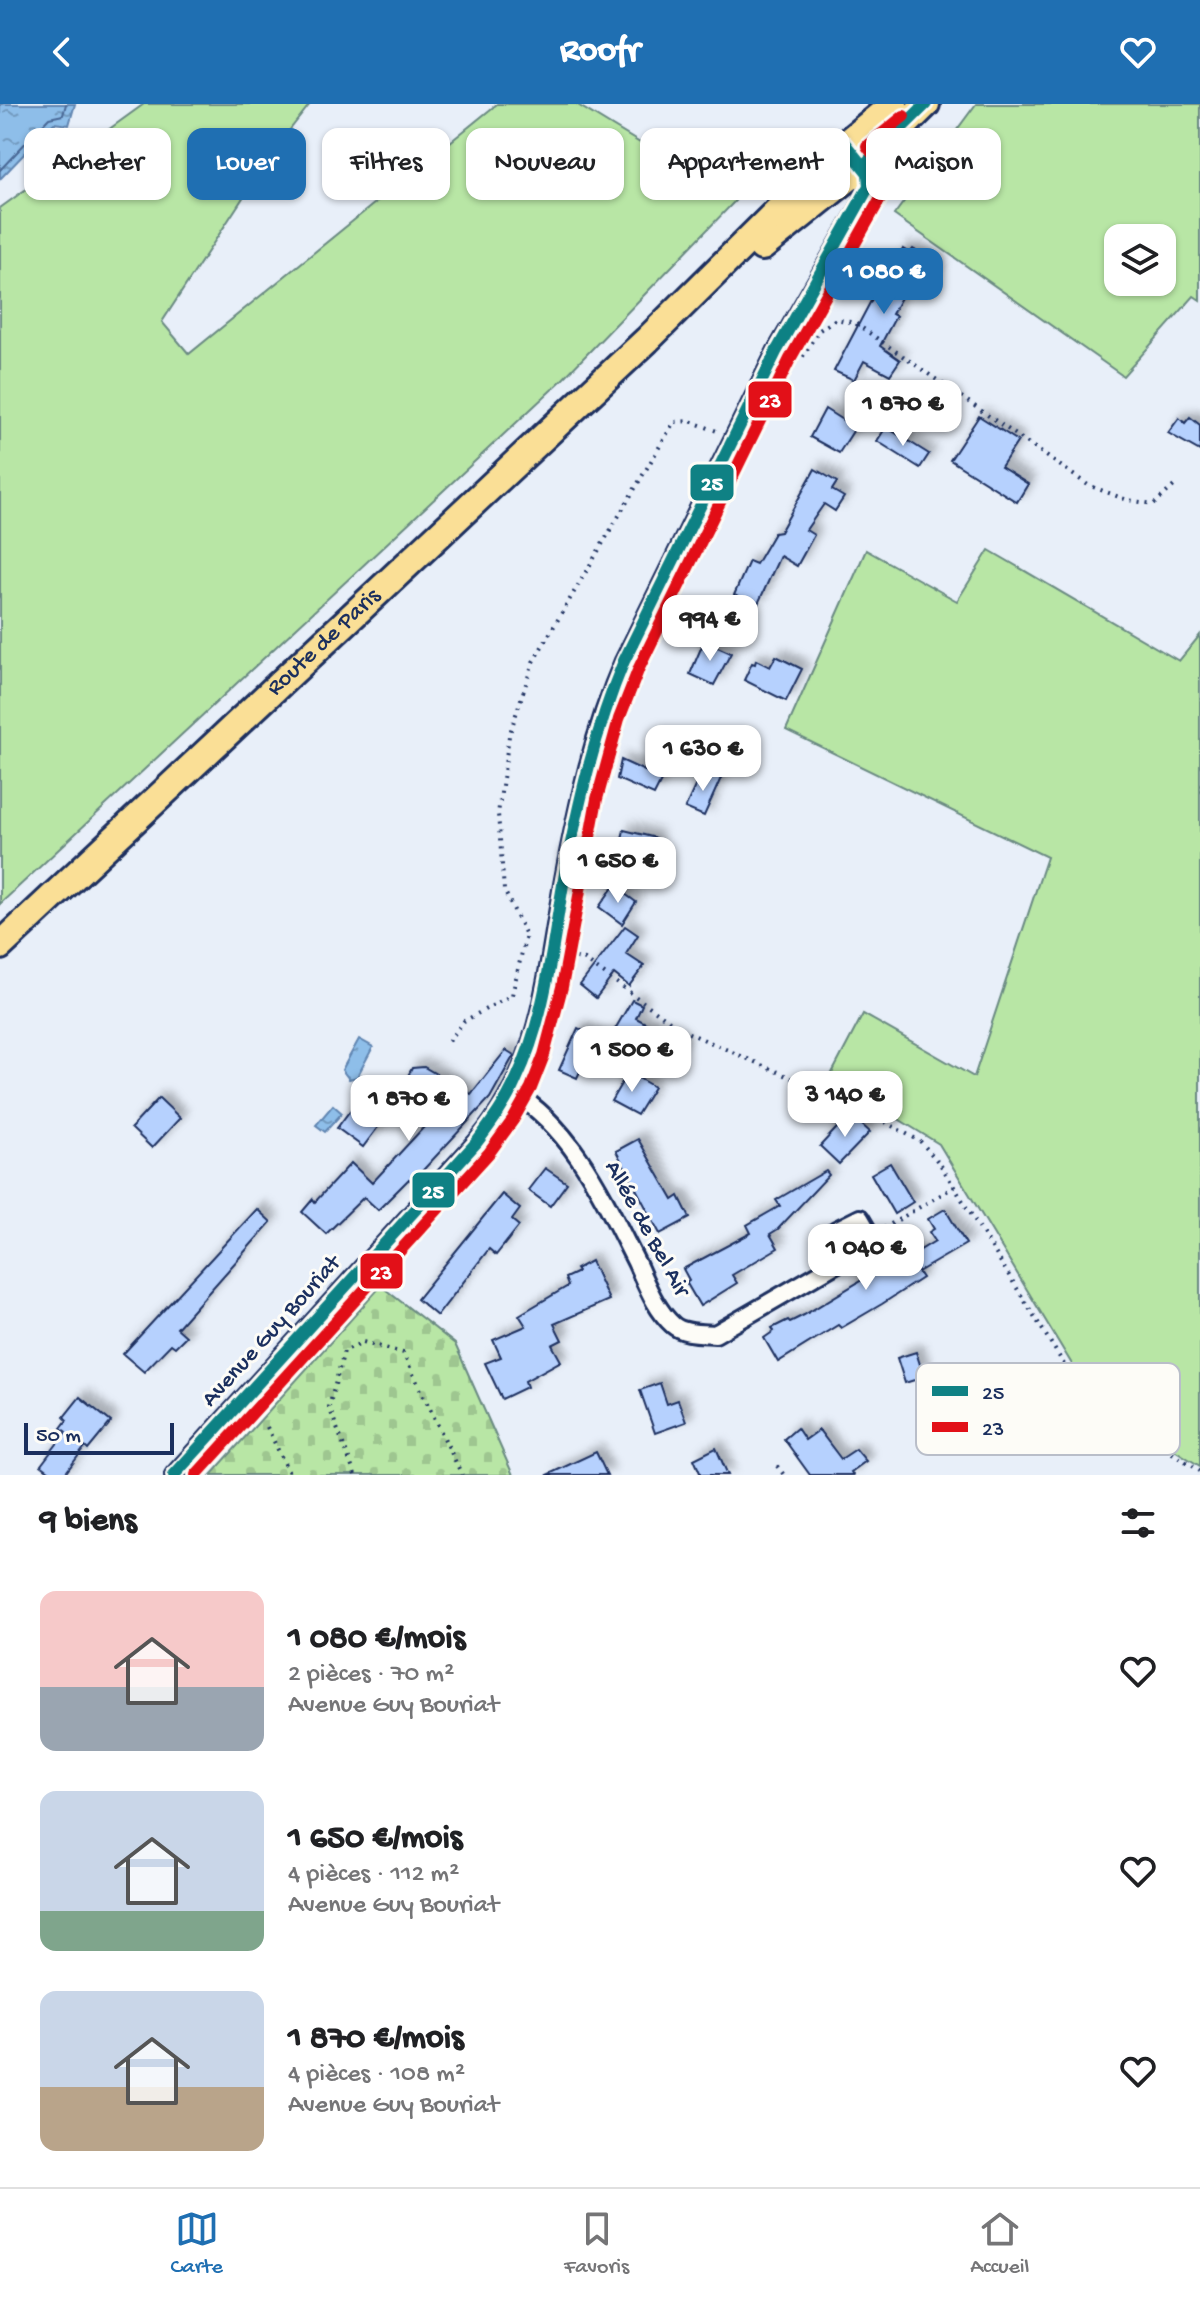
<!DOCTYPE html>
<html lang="fr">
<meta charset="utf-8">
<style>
:root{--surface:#fff;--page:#f2f2f2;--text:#202124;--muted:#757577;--line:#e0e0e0;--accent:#1f6fb2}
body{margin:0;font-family:"Gochi Hand",sans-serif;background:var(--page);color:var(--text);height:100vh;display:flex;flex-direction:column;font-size:30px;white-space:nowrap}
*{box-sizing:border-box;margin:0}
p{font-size:26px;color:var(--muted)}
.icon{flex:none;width:44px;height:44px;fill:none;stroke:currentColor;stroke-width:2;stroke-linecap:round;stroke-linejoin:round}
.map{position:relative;height:1371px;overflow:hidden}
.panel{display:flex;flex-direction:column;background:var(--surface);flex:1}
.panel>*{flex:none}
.guide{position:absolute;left:24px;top:24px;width:1152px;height:72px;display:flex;gap:16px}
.buttons{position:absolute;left:1104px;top:120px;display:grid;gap:16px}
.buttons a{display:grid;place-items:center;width:72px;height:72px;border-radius:16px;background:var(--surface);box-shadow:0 2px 6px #0004;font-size:40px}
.scale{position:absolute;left:24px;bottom:20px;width:150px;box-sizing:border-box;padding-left:8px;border:4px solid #1b2f5e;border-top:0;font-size:22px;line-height:28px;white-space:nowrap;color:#1b2f5e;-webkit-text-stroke:6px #fdfcf7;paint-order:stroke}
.price{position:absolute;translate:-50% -68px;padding:0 18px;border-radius:16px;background:#fff;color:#222;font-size:26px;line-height:52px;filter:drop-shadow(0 2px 4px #0008)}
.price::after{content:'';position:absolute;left:50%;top:48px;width:24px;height:18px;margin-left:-12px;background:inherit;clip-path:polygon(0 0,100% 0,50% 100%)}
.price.active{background:var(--accent);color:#fff}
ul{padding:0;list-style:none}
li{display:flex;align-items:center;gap:24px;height:200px;padding:0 40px}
li span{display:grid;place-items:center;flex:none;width:224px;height:160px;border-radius:16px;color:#555}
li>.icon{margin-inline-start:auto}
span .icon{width:96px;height:96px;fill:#fffc;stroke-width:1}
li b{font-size:34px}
h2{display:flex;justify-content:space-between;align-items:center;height:96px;padding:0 40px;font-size:34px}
.tag{padding:0 28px;border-radius:16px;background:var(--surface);box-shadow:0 2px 6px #0004;font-size:28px;line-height:72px}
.tag.active{background:var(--accent);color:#fff}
header{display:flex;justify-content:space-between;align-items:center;height:104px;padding:0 40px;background:var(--accent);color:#fff;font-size:36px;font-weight:800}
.menu{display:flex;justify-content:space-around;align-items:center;height:112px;border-top:2px solid var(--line);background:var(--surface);font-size:22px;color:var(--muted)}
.menu a{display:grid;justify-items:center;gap:4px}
.menu .active{color:var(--accent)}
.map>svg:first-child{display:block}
.grass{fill:#b8e6a5;stroke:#6a8a82;stroke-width:2;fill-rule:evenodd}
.cemetery{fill:url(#cemetery-stones);stroke:#6a8a82;stroke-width:2}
.water{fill:url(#water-ripples);stroke:#6085b1;stroke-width:2}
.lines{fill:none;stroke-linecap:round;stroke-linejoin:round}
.shore{stroke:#496896;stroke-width:2}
.building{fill:#b6d1fe;stroke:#1b2f5e;stroke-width:2;filter:url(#shadow)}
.street-casing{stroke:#1b2f5e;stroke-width:22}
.primary-casing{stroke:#1b2f5e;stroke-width:32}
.path{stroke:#1b2f5e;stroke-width:4;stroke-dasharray:2 6;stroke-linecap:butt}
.street{stroke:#fdfcf7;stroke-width:16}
.primary{stroke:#fadf96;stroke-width:26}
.bus-1-casing{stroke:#fdfcf7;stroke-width:18}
.bus-2-casing{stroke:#fdfcf7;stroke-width:18}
.bus-1{stroke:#0f8184;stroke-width:12}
.bus-2{stroke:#e21018;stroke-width:12}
.labels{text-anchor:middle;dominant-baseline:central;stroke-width:6;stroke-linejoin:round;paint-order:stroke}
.street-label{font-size:24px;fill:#1b2f5e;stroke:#fdfcf7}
.key{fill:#fdfcf7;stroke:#b9bec9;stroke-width:2}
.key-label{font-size:22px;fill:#1b2f5e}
.line-badge{stroke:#fdfcf7;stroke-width:3}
.badge-label{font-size:22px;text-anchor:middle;font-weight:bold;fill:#fff}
</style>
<header><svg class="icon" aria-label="back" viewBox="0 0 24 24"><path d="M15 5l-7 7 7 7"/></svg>Roofr<svg class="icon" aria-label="heart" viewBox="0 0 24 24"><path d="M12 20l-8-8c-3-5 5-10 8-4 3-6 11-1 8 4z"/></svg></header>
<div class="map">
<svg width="1200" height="1371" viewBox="0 0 1200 1371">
<defs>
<pattern id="cemetery-stones" width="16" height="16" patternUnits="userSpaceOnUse" patternTransform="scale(2)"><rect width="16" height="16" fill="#b8e6a5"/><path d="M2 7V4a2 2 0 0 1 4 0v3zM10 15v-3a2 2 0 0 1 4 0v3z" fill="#9ec690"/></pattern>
<pattern id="water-ripples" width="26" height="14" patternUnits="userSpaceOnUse" patternTransform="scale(2)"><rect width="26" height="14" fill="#8ebee9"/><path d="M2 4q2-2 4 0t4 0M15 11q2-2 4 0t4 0" fill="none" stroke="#739bc0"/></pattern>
<filter id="shadow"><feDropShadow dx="7" dy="-7" stdDeviation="4" flood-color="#0004"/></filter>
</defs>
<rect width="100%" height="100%" fill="#e8eff9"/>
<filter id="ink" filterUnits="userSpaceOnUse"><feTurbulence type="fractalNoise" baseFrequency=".0125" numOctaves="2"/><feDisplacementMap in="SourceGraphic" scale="16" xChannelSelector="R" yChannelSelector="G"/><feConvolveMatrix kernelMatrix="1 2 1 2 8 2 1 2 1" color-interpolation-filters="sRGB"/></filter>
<g filter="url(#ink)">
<!-- grass -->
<g class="grass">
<path d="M144,0H310L274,46L162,218L189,250L497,0H576L735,97L561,277L0,800V104Z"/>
<path d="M976,0H1200V196L1194,192L1123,272L894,111ZM1162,134V178H1118V134Z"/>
<path d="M866,446L957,497L989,446L1179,557L1200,531V1362L1093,1295L939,1040L830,973L863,910L974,973L1047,753L786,626Z"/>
</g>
<!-- cemetery -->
<path class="cemetery" d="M381,1182L455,1240L513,1371H211Z"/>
<!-- water -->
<g class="water">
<path d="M0,0H75L69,21L54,19L0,75Z"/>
<path d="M359,935L373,943L357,973L349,975L342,966Z"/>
<path d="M333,1001L342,1009L325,1028L316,1021Z"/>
</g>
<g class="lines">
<!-- shore -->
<path class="shore" d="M0,66L49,14L63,11L66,0"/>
</g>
<!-- building -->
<g class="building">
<path d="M903,145L910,149L913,145L939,160L925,186L910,177L892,210L896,212L880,242L900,256L890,271L864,257L854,276L834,267L884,172L888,174Z"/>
<path d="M825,305L855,324L839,349L810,333Z"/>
<path d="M979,312L1018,337L1001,363L1028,380L1017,398L950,356Z"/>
<path d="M1190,313L1200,321V347L1168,329L1179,314L1185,319Z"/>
<path d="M886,323L929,350L920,364L877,337Z"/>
<path d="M815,365L837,378L832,386L844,393L835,407L824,400L806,426L814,431L797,462L780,452L757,502L734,491L749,457L756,460L774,429L780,428Z"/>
<path d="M704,537L731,549L714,581L690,570Z"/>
<path d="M776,552L802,565L786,597L744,576L752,559L755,560L756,556L770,563Z"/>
<path d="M621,656L662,675L654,691L617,675Z"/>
<path d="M703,665L721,674L704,712L685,704Z"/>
<path d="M624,726L656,734L651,753L642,751L639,766L616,760Z"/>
<path d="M614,782L636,798L622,820L599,803Z"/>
<path d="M625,822L638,831L626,850L644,862L629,882L614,870L596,894L580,881Z"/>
<path d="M632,896L642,901L636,914L683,939L670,958L628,932L610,970L584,959L577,974L559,966L578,924L607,939Z"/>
<path d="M506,946L514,951L490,994L412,1078L409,1075L378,1106L364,1093L326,1130L302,1108L313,1095L315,1098L351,1059L372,1079L436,1010L404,993L402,984L412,964L424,963L471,990Z"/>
<path d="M628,968L654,983L637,1011L611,997Z"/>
<path d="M159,994L180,1014L152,1044L131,1024Z"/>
<path d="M355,1000L381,1019L363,1043L337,1024Z"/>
<path d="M850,1010L870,1028L839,1060L820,1042Z"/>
<path d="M638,1035L673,1096L679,1092L690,1114L660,1130L616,1047Z"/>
<path d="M890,1059L913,1098L894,1110L871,1070Z"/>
<path d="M545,1064L567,1079L550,1102L528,1086Z"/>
<path d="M826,1067L829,1071L778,1125L770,1130L778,1144L732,1171L737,1179L700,1202L686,1178L689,1176L683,1165L751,1129L747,1121L780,1102L776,1096Z"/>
<path d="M502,1090L520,1105L512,1116L519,1122L496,1151L489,1145L437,1212L417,1195Z"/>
<path d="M257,1105L271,1118L177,1224L186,1232L175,1243L171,1240L144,1268L123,1250Z"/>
<path d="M945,1105L966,1140L918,1168L922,1174L882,1200L841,1224L838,1221L778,1258L764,1234L774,1227L772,1224L788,1216L790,1218L804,1211L895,1156L897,1160L935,1137L929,1128L934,1125L928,1115Z"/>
<path d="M591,1157L609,1196L554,1220L562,1236L552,1241L561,1257L525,1277L527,1283L502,1295L485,1259L501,1253L493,1236L526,1222L519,1211L568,1182L565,1174L578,1168L576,1165Z"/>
<path d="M916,1248L924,1273L905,1279L897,1254Z"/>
<path d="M660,1279L667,1300L678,1296L686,1318L655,1329L640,1286Z"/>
<path d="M80,1293L111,1318L88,1346L85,1343L64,1371H54L41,1361L66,1328L61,1324L67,1316L64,1313Z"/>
<path d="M797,1324L805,1336L819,1326L841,1355L856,1345L866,1357L851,1368L853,1371H810L784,1335Z"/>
<path d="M716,1344L728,1371H701L694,1355Z"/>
<path d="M596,1348L607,1371H547Z"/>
</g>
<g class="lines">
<defs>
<g id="street">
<path d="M511,987C574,1025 604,1095 636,1158C646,1179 655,1205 673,1221C683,1230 702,1229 715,1230L874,1138L860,1114L836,1126L841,1157"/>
<path d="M174,1371L477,1038C543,961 546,870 564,775C578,700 594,626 624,557L776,248L862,99C869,80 871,72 858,56"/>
</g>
<g id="primary">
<path d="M762,143L863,62L926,0"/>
<path id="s1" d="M0,842L647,236L845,40L894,0"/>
</g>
</defs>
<!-- street casing -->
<use href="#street" class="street-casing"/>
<!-- primary casing -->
<use href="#primary" class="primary-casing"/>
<!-- path -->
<g class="path">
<path d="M789,254L795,257L802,254L818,227L836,215L855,219L1088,381L1127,396L1154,400L1174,382"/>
<path d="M568,852L585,856L682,926L855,1002L920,1037L940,1060L1083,1291L1200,1367"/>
<path d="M449,937L464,917L512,891L526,831L504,786L498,710L509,632L533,558L674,318L690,317L717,327"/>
<path d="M884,1124L954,1083"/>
<path d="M267,1323L290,1371"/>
<path d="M777,1362L784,1371"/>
<path d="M355,1371L329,1303L344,1247L363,1238L403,1249L462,1371"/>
</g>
<!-- street -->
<use href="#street" class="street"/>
<!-- primary -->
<use href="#primary" class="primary"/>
<defs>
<g id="bus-1">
<path d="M863,62L926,0"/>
<path d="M174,1371L477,1038C492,1018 506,999 516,976C546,913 552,842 564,775C578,700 595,627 624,557L776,248L869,82L868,69L845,40"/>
</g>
<path id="bus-2" d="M196,1371L489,1049L513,1016L531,984L544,951L562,883L597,695L619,615L639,564L790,255L884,88L883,63L867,42L904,12"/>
</defs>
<!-- bus-1 casing -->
<use href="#bus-1" class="bus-1-casing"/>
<!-- bus-2 casing -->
<use href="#bus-2" class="bus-2-casing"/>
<!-- bus-1 -->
<use href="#bus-1" class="bus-1"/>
<!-- bus-2 -->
<use href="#bus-2" class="bus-2"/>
</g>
</g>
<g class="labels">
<!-- street labels -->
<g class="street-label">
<text stroke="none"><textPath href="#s1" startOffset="444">Route de Paris</textPath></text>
<text transform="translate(646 1125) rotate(61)">Allée de Bel Air</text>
<text transform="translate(272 1228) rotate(-48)">Avenue Guy Bouriat</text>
</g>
</g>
<!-- legend -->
<rect x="916" y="1259" width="264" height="92" rx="12" class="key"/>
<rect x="932" y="1282" width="36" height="10" fill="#0f8184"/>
<rect x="932" y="1318" width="36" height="10" fill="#e21018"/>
<g class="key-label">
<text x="982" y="1295">25</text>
<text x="982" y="1331">23</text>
</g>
<g class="line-badge">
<rect x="747" y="276" width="46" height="39" rx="8" fill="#e21018"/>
<rect x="689" y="359" width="46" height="39" rx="8" fill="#0f8184"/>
<rect x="411" y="1067" width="45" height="38" rx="8" fill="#0f8184"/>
<rect x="359" y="1148" width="45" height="38" rx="8" fill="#e21018"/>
</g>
<g class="badge-label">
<text x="770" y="303">23</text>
<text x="712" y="386">25</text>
<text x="433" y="1094">25</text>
<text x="381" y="1175">23</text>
</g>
</svg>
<div class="buttons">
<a><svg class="icon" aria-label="layers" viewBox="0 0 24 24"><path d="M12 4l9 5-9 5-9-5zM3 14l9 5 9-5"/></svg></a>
</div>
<div class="scale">50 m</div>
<b class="price active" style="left:884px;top:212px">1 080 €</b>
<b class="price" style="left:903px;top:344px">1 870 €</b>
<b class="price" style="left:710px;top:559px">994 €</b>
<b class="price" style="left:703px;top:689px">1 630 €</b>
<b class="price" style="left:618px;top:801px">1 650 €</b>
<b class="price" style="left:632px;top:990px">1 500 €</b>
<b class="price" style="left:845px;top:1035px">3 140 €</b>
<b class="price" style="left:409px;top:1039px">1 870 €</b>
<b class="price" style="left:866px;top:1188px">1 040 €</b>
<div class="guide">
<a class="tag">Acheter</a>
<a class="tag active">Louer</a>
<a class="tag">Filtres</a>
<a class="tag">Nouveau</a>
<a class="tag">Appartement</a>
<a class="tag">Maison</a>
</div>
</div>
<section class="panel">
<h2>9 biens<svg class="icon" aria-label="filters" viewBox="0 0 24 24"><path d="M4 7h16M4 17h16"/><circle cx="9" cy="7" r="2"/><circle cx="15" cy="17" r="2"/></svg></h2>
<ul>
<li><span style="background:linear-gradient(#f6c9c9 60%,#9aa5b1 0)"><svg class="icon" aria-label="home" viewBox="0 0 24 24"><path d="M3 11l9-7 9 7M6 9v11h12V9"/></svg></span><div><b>1 080 €/mois</b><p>2 pièces · 70 m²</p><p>Avenue Guy Bouriat</p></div><svg class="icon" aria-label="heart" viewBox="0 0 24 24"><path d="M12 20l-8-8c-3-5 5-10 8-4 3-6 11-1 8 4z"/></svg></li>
<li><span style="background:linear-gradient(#c9d6e8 75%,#7fa58c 0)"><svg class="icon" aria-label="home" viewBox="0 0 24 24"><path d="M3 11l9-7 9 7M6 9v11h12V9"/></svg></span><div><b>1 650 €/mois</b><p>4 pièces · 112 m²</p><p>Avenue Guy Bouriat</p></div><svg class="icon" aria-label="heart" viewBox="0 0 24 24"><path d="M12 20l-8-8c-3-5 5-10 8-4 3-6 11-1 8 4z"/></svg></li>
<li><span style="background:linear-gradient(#c9d6e8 60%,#b9a48a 0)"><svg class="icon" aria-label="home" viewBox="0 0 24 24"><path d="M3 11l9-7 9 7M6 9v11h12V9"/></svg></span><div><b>1 870 €/mois</b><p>4 pièces · 108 m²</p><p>Avenue Guy Bouriat</p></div><svg class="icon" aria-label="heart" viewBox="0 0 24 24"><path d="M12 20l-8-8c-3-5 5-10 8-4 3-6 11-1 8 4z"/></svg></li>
</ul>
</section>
<nav class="menu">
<a class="active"><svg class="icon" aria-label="map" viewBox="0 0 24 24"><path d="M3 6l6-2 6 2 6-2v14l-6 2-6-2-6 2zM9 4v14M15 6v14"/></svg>Carte</a>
<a><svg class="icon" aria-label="saved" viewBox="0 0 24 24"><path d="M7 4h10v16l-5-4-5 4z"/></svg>Favoris</a>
<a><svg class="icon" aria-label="home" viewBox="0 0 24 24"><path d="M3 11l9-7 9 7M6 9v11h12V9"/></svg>Accueil</a>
</nav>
